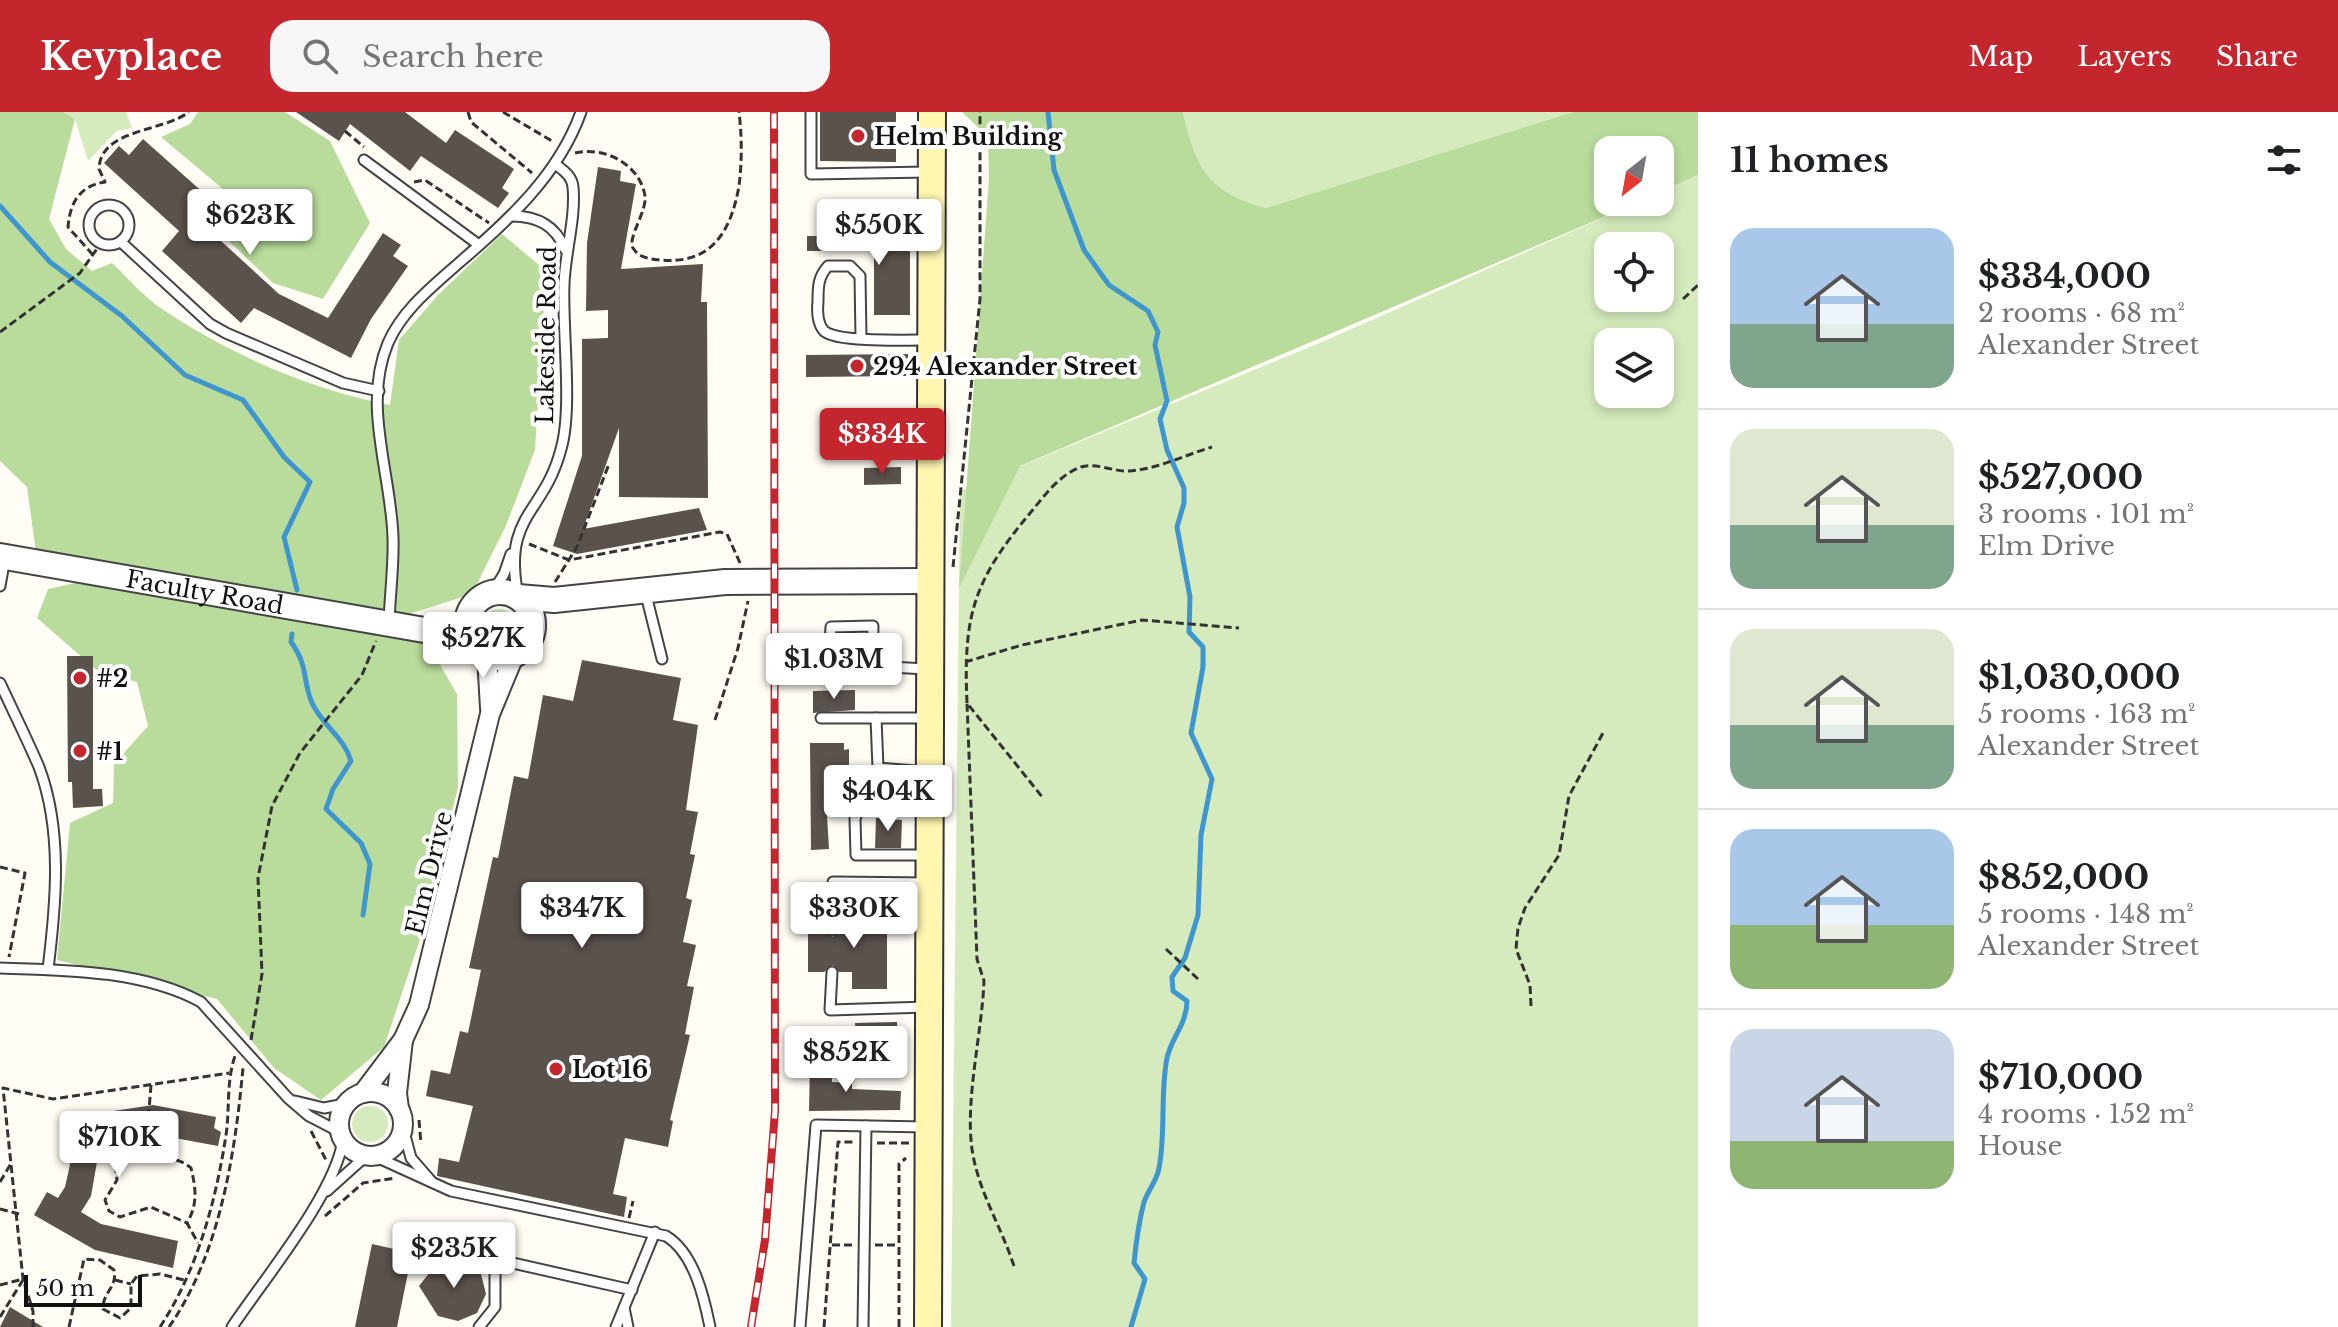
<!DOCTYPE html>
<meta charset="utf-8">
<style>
:root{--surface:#fff;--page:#f6f6f6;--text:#202124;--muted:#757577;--line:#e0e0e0;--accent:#c4262e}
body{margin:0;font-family:"Libre Baskerville",serif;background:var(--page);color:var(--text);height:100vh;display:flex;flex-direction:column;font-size:30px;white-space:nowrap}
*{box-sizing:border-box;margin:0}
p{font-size:26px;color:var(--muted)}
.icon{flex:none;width:44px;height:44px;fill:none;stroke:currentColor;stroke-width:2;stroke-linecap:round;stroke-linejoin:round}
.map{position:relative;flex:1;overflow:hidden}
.details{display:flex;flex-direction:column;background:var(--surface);width:640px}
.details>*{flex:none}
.needle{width:52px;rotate:211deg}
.buttons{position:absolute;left:1594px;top:24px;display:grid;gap:16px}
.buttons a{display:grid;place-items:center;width:80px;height:80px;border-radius:16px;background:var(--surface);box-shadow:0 4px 12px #0003;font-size:40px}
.scale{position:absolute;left:24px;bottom:20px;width:118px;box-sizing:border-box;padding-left:8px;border:4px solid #111;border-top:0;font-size:22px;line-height:28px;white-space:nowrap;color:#111;-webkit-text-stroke:6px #fff;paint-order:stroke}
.price{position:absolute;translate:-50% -68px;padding:0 18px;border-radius:8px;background:#fff;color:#222;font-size:26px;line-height:52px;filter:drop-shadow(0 2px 4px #0008)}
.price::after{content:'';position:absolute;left:50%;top:48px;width:24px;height:18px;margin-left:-12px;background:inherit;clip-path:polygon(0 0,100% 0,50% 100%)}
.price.selected{background:var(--accent);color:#fff}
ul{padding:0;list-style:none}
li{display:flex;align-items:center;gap:24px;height:200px;padding:0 32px}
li+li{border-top:2px solid var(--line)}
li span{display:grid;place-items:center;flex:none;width:224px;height:160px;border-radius:24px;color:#555}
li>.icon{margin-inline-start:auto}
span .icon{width:96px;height:96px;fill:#fffc;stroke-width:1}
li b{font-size:34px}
h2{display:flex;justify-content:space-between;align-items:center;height:96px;padding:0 32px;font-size:34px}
header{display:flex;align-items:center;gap:48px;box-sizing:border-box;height:112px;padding:0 40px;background:var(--accent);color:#fff}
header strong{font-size:38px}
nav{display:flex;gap:44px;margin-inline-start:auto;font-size:28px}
.search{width:560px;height:72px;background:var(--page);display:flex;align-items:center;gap:20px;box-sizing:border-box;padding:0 28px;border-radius:24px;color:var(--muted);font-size:30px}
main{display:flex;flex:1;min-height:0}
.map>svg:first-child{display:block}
.green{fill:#d5ebbd;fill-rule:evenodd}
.forest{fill:#b9dc9c}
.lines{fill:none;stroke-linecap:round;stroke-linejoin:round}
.stream{stroke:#3f96cf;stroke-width:5}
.building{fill:#5a524d}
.service-casing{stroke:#444;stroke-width:13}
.minor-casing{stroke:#444;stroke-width:22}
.tertiary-casing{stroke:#444;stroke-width:28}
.secondary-casing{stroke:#333;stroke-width:30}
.path{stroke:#333;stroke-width:3;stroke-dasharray:8 4;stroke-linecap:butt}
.service{stroke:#fff;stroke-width:9}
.minor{stroke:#fff;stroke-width:18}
.tertiary{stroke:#fff;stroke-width:24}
.secondary{stroke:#fff6b0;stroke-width:26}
.rail-casing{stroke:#c4262e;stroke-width:8}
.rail{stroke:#fff;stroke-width:5;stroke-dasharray:15;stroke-linecap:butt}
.poi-dot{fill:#c4262e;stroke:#fff;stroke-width:3}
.labels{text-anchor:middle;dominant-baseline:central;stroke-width:8;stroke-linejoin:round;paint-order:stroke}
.poi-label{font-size:24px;font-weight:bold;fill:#111;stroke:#fff;text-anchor:start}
.street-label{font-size:24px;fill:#111;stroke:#fff}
</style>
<header>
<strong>Keyplace</strong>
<div class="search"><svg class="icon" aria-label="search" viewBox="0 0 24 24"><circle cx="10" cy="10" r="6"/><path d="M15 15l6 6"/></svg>Search here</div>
<nav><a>Map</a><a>Layers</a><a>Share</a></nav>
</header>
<main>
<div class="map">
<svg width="1698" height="1215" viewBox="0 0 1698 1215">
<rect width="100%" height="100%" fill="#fffdf5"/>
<!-- green -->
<g class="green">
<path d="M63,0H126L132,16L117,19L88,49L75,7Z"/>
<path d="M1183,0H1573L1266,96C1208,80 1196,56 1183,0Z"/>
<path d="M1698,63V1215H951L960,379L1329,227L1639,90H1660V80ZM1608,134H1660V186H1608ZM1608,230H1660V282H1608Z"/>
<circle cx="499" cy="514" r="17"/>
<circle cx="370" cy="1012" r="18"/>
</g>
<!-- forest -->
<g class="forest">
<path d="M0,0H63L75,7L49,107L66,137L92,159L112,151C128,166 144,185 162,197C229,242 311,278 390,293L399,228L438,183L502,122L546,159L535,338L505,416L472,482L406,503L36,440L27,375L0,349Z"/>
<path d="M198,0H285L330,29L370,111L323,187L273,171L219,120L228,100L223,77L161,25L190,12Z"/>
<path d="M962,0H1183C1196,56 1208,80 1266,96L1573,0H1698V63L1660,80V38H1608V90H1639L1020,354L959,476L989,66L988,25Z"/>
<path d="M93,467L426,529L457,582L458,675L425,812L384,935L321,988L274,956L217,887L57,848L70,711L113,691L114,652L148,614L137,570L100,561L37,506L48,477Z"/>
</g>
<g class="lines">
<!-- stream -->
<g class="stream">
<path d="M1048,0L1054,58L1084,138L1109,173L1148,199L1158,220L1155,233L1167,289L1160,307L1167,338L1184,376V391L1177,415L1190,485L1189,520L1203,535V555L1191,621L1212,667L1201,723L1198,803L1185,846L1172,865L1173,879L1187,889C1187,912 1171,926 1167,946C1160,982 1166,1020 1159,1056C1157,1069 1148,1078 1144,1090C1139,1109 1136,1131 1134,1151L1145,1167L1131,1215"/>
<path d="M0,94L50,150L122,204L185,263L243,288L284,345L310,370L284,425L297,478"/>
<path d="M292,522L291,530C309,555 302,567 312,591C322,613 344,625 351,649L333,677L326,697L361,731L370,752L363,803"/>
</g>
</g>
<!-- building -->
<g class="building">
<path d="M296,0H405L446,31L455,18L514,57L502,76L509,81L498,96L421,44L410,59L350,12L339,29Z"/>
<path d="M820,0H896V50L820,49Z"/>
<path d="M143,27L225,100L209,118L279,182L328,206L383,121L401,133L393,144L408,154L371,207L351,246L254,196L241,211L162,139L179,119L104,51L119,34L129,43Z"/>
<path d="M598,55L621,59L620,69L636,72L621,157L703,152L701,190H707L708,386L619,385V316L583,417L699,396L707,418L577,442L553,434L582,344V227L608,226V198L586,199L587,131Z"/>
<path d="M807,124H910V203H874V139H807Z"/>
<path d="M908,242V264L806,265V243Z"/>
<path d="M901,355V372L864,373V356Z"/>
<path d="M67,544H93V677H102L103,694L73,696L72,670H68Z"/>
<path d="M582,548L681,566L673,608L698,613L686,698L698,700L690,742L695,743L686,786L692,788L683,830L696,833L687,874L694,875L685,922L690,923L670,1008L673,1009L668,1035L625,1026L613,1082L627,1085L624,1105L437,1064L439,1046L459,1050L473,994L426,984L431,958L450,962L460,919L468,921L481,858L469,856L493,745L498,746L514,664L528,667L543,583L573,589Z"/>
<path d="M855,578V598L813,601V579Z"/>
<path d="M810,631H844V638L849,637V700L827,703L829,737L811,738Z"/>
<path d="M876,706L902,708L901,736H875Z"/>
<path d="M853,796H887V877H852V860H839L833,853L824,860H808V818H825L833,825L839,818L853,819Z"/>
<path d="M897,910L898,947L857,945L855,911Z"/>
<path d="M810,950H832V970L852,971V977L901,979L900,998L809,999Z"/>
<path d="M153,993L216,1005L214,1016L221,1020L218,1034L153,1022L101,1027L91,1084L81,1100L101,1112L178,1129L173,1156L95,1138L34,1103L47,1080L58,1086L65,1075L81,1004Z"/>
<path d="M372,1132L412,1141L397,1215H355Z"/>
<path d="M454,1147L474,1154L481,1162L486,1182L477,1201L458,1209L438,1204L419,1174L434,1155Z"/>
<path d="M10,1195L43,1215H0Z"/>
</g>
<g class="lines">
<defs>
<g id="service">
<path d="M811,0V62L928,60"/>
<path d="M364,48L479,133"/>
<circle cx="109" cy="113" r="20"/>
<path d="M512,104C537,104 555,113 565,137"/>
<path d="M121,130L210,212L226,221L343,271L379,279"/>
<path d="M861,226L860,164L850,154H828C818,165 818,175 818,189C817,199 817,211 824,219C838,231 910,228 930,228"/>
<path d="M0,474L5,446"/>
<path d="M645,479L662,547"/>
<path d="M492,481L504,462L511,442"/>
<path d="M518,484C502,402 544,403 561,337C573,296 562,218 564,172C565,141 576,106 573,75C572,64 563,58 555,52"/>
<path d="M389,510C390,482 394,453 393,425C391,361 362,293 388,231C403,197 433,174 460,150C509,108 559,62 581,0"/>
<path d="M829,545L831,515L873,514L872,554L926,557"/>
<path d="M0,571C13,599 27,627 39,655C63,719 56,792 48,857"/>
<path d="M821,606H929"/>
<path d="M876,606L878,656L928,660"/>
<path d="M925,743H856L855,707L861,689L926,694"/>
<path d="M832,818L833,770L929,771"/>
<path d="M0,856C65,858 142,858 201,890L288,986L309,1004L340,1020"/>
<path d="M832,860L830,898L927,895"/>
<path d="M295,989L324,996L345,992"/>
<path d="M403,1016L411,1046L431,1069"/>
<path d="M374,1044L451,1079L666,1124C694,1141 704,1185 710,1215"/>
<path d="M327,1079L367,1043"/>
<path d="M624,1196L628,1215"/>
<path d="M232,1215C264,1167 335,1082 343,1028"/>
<path d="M479,1215L495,1195V1147L632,1178"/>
<path d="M616,1215L655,1120"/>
<path d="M800,1215L816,1013L926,1015"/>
<path d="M863,1215L866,1014"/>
</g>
<g id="minor">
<path d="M487,544L490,596"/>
<circle cx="371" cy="1012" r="32"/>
<path d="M363,981L403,928L419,893L490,602L514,544"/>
<path d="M399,997L397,981L403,928"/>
</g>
<g id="tertiary">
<path id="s1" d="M0,444L430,519L470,530"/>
<circle cx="500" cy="513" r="33"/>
<path d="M518,485L554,488L725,470L929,469"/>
</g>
<path id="secondary" d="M928,1215L932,0"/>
</defs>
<!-- service casing -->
<use href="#service" class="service-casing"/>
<!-- minor casing -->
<use href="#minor" class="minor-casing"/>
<!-- tertiary casing -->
<use href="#tertiary" class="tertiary-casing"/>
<!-- secondary casing -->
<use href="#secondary" class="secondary-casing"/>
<!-- path -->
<g class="path">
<path d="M468,0L471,10L532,61"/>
<path d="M503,0L552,29"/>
<path d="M345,19L364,35"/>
<path d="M575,41C604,34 640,52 645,84C647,100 627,126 633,136C639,146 650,147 660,148C712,153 731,119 739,74C742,50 742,24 739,0"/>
<path d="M414,70L425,68L489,111"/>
<path d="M93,143L68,115C70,91 79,74 105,70L99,57C100,17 163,20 189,0"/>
<path d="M1683,187L1698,173"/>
<path d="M0,220L80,161L101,131"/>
<path d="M529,432L569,448L720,420L727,422L740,451"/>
<path d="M953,455L980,187V0"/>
<path d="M555,470L577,435L609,352"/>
<path d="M965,550L1022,533L1142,508L1239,516"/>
<path d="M967,591C963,502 974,468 1031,400C1045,383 1059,363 1081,355C1095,350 1114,360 1129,359C1158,357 1185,343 1212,335"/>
<path d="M715,608L738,536L748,489"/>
<path d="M0,755L25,761L9,845"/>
<path d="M1166,837L1198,867"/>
<path d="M1531,894L1530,873L1516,837L1518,816L1525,796L1559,743L1569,684L1603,621"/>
<path d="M251,928L262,862L258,766L272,694L300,641L362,563L376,529"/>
<path d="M151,973L146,1036C160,1048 178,1044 191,1056C196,1077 198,1092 187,1111L198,1131"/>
<path d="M419,1008L421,1032"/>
<path d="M311,1019L326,1048"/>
<path d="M877,1031H909"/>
<path d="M146,1036L123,1032L114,1041L117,1068L105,1088L109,1099L120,1105L151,1095L187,1111"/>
<path d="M0,1070L12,1050"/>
<path d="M0,1097L19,1102"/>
<path d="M325,1104L363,1071L395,1066"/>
<path d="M629,1106L633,1089"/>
<path d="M832,1133H852"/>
<path d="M875,1133H899"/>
<path d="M1014,1154C1001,1114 978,1079 972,1037C965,987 982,921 984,869L977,847L967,591L1043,686"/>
<path d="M115,1168L131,1172"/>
<path d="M0,1173L23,1167"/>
<path d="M0,1205L23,1168"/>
<path d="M33,1215V1199L23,1167L3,976L53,987L229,961"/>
<path d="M69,1215L84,1147L100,1148L114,1158C118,1175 102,1181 103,1197L120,1206L131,1196V1172L137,1164L160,1162L184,1168"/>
<path d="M160,1215C197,1159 216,1089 226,1023C230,997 226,970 235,944"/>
<path d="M169,1215C220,1142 235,1042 243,956"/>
<path d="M824,1215L838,1030H856"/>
<path d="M899,1215V1052L906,1046"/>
</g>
<!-- service -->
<use href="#service" class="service"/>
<!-- minor -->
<use href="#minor" class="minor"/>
<!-- tertiary -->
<use href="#tertiary" class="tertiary"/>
<!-- secondary -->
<use href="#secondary" class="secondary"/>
<defs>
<path id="rail" d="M751,1215L765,1128L775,999L774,0"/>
</defs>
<!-- rail casing -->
<use href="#rail" class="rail-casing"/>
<!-- rail -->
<use href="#rail" class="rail"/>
</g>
<!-- markers -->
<g class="poi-dot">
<circle cx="858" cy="24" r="8"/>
<circle cx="857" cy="254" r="8"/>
<circle cx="80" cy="566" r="8"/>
<circle cx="80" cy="639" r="8"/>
<circle cx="556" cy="957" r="8"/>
</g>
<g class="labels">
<!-- poi labels -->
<g class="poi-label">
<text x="874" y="24">Helm Building</text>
<text x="873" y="254">294 Alexander Street</text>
<text x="96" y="566">#2</text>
<text x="96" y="639">#1</text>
<text x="572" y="957">Lot 16</text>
</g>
<!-- street labels -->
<g class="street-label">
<text transform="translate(546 223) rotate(-89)">Lakeside Road</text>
<text stroke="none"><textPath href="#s1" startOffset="208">Faculty Road</textPath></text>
<text transform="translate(429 761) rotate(-76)">Elm Drive</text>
</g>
</g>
</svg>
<div class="buttons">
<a><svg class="needle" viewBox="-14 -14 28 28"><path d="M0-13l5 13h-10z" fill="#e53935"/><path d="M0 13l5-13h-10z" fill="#757577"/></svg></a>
<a><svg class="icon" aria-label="locate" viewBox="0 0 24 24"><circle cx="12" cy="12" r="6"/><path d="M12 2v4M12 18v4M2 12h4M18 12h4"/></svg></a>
<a><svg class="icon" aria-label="layers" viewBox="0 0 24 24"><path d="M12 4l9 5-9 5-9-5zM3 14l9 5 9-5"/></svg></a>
</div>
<div class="scale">50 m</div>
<b class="price" style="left:250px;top:145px">$623K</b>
<b class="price" style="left:879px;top:155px">$550K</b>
<b class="price selected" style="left:882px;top:364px">$334K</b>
<b class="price" style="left:483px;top:568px">$527K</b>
<b class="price" style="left:834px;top:589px">$1.03M</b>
<b class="price" style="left:888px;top:721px">$404K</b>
<b class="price" style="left:582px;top:838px">$347K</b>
<b class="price" style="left:854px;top:838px">$330K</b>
<b class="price" style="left:846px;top:982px">$852K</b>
<b class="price" style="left:119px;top:1067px">$710K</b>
<b class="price" style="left:454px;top:1178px">$235K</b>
</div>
<section class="details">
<h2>11 homes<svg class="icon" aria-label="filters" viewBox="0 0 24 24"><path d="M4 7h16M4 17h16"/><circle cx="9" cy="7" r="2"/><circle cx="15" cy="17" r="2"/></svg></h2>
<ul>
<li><span style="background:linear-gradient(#a9c7e8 60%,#7fa58c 0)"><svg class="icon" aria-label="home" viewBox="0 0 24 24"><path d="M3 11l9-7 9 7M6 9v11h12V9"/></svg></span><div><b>$334,000</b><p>2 rooms · 68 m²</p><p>Alexander Street</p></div></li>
<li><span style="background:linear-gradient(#dfe7d0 60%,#7fa58c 0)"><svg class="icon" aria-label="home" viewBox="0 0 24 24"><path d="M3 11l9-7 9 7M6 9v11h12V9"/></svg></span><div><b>$527,000</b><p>3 rooms · 101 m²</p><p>Elm Drive</p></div></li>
<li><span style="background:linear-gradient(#dfe7d0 60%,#7fa58c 0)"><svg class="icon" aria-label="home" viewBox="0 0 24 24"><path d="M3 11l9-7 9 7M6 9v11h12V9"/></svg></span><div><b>$1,030,000</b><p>5 rooms · 163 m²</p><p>Alexander Street</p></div></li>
<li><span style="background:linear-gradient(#a9c7e8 60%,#8fb573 0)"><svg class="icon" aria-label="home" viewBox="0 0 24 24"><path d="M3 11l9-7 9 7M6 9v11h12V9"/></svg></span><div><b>$852,000</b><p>5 rooms · 148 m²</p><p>Alexander Street</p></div></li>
<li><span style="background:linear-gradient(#c9d6e8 70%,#8fb573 0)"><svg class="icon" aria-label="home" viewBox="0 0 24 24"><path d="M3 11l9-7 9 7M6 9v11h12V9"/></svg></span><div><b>$710,000</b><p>4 rooms · 152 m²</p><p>House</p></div></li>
</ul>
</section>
</main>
